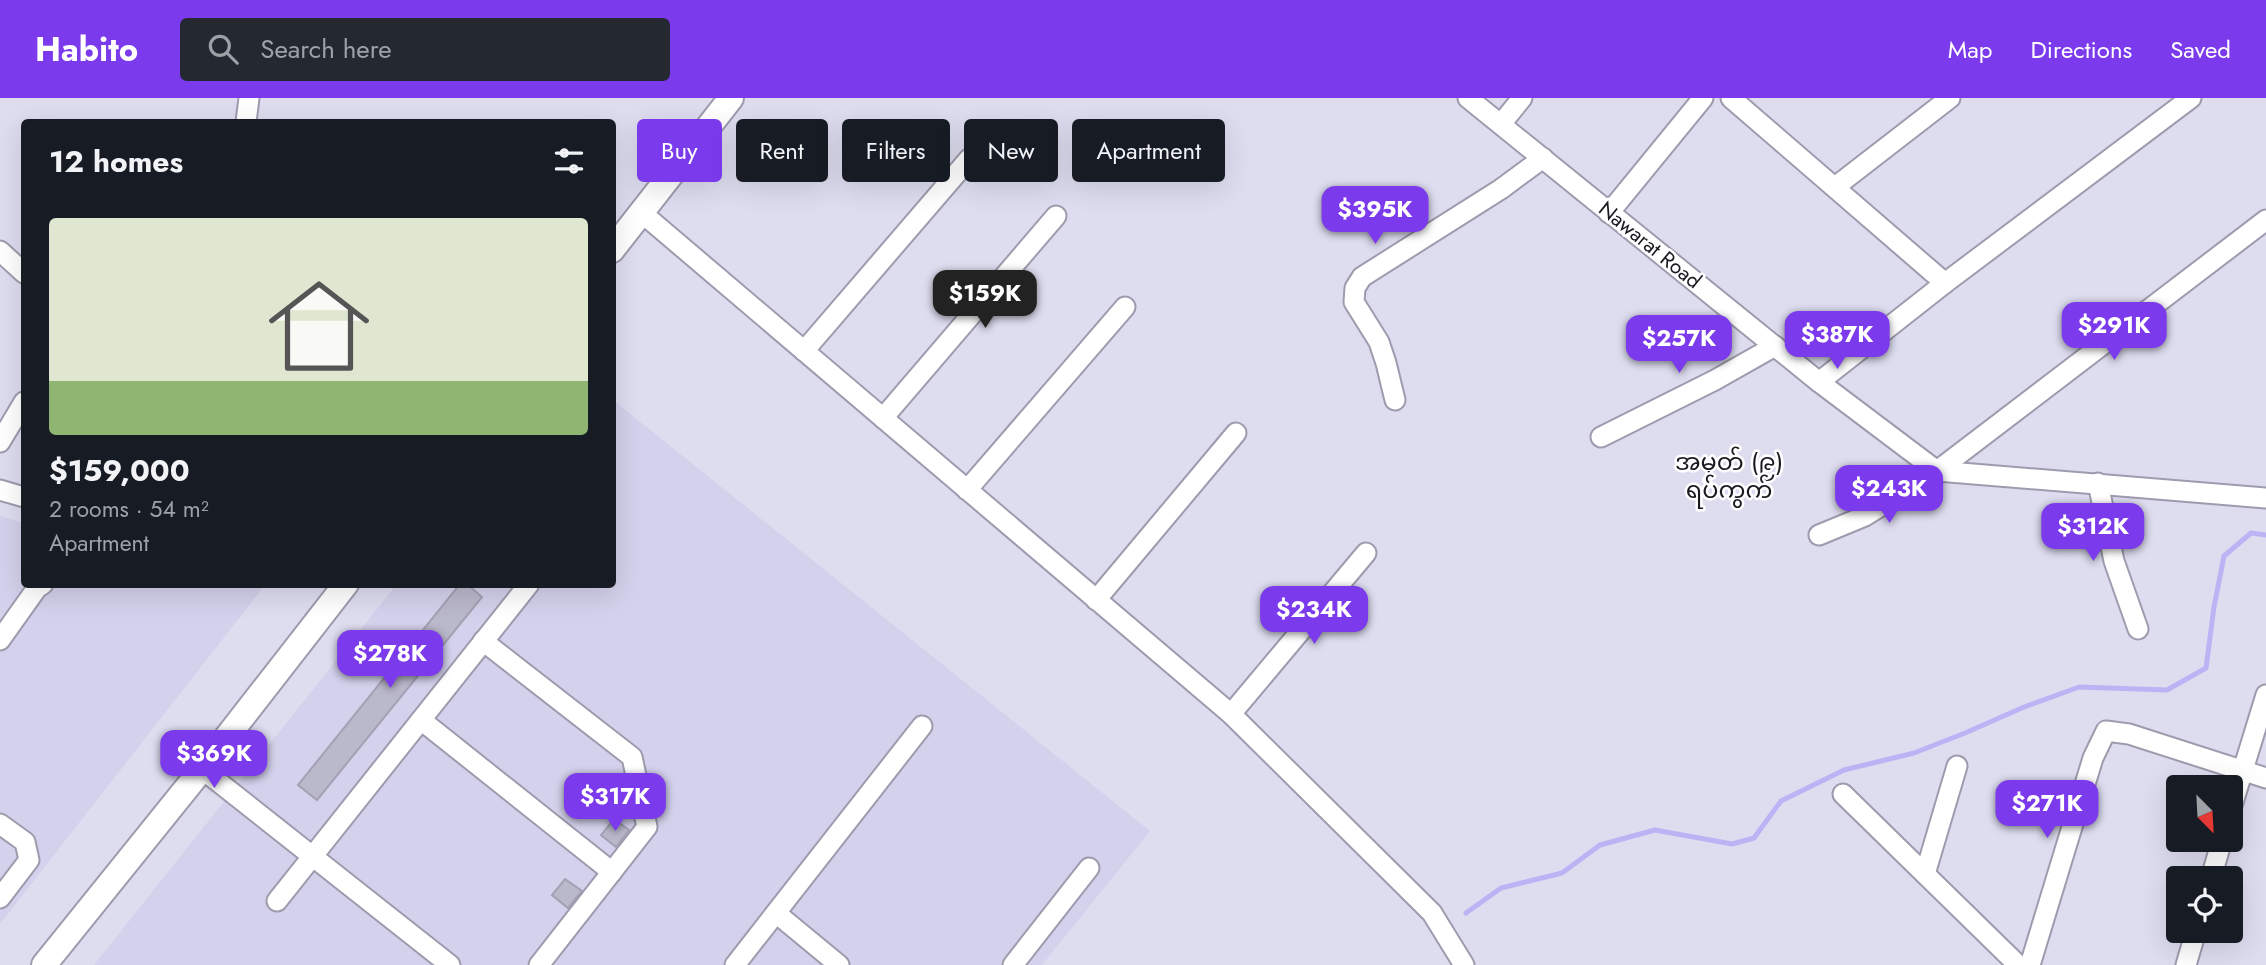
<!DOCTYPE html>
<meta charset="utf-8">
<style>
:root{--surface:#171b24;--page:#242831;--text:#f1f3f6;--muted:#9ea1a6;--accent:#7c3aed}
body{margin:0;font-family:Jost,"Noto Sans Myanmar",sans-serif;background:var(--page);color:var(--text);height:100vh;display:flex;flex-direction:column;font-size:26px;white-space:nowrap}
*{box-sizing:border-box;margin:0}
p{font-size:23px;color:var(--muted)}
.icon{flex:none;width:38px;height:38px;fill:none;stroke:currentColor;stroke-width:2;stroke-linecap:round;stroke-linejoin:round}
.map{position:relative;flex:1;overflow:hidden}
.sheet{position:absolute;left:21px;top:21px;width:595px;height:469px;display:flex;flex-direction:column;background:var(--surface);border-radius:7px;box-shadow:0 7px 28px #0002}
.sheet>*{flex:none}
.guide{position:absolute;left:637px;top:21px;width:665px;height:63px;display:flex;gap:14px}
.needle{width:46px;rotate:156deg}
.controls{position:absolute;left:2166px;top:677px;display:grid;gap:14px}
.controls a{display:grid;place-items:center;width:77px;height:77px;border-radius:7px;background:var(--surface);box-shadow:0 7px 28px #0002;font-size:35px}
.price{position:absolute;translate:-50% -60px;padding:0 16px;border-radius:14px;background:var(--accent);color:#fff;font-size:23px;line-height:46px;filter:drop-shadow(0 2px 4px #0008)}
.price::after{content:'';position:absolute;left:50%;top:42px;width:21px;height:16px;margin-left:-10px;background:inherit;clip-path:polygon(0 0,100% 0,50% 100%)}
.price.selected{background:#222;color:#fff}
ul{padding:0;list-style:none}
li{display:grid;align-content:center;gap:14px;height:371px;padding:0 28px}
li span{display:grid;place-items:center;height:217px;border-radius:7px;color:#555}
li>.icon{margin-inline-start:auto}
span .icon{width:126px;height:126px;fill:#fffc;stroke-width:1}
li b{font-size:30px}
h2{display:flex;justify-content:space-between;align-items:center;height:84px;padding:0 28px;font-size:30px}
.pill{padding:0 24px;border-radius:7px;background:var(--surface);box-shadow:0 7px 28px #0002;font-size:24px;line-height:63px}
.pill.selected{background:var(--accent);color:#fff}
header{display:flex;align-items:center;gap:42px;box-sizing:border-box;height:98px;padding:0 35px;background:var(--accent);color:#fff}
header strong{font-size:33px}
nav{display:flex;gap:38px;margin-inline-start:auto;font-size:24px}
.search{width:490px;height:63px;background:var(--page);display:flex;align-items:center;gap:18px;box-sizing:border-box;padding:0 24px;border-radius:7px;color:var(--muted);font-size:26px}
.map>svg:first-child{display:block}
.built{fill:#d3d1eb}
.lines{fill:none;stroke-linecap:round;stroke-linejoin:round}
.stream{stroke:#bcb3f5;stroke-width:5}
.building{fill:#bab8cb;stroke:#a3a1b3;stroke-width:2}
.minor-casing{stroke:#9d9bad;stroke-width:23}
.major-casing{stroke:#9d9bad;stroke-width:28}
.minor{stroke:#fff;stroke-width:19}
.major{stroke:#fff;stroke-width:24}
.labels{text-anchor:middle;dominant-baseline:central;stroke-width:5;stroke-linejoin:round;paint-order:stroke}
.street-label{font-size:21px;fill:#1a1a20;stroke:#fff}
.quarter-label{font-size:24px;fill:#1a1a20;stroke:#fff}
</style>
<header>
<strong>Habito</strong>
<div class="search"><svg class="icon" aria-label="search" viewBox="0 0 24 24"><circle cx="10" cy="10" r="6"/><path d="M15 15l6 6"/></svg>Search here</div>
<nav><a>Map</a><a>Directions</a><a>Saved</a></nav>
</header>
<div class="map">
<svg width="2266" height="867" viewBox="0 0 2266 867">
<rect width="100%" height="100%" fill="#deddf0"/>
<!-- built -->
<g class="built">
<path d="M613,302L1150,733L1042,867H94L396,487L612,486Z"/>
<path d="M0,418L24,425V486L265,487L0,826Z"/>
</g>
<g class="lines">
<!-- stream -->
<path class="stream" d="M1466,815L1501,790L1562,775L1600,747L1655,732L1732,746L1754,740L1781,703L1844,672L1914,655L1965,635L2024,609L2079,589L2167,592L2206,570L2214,509L2224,458L2251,435L2266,437"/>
</g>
<!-- building -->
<g class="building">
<path d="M460,486H467L482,499L317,702L298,687Z"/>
<path d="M614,721L629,732L616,749L601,737Z"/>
<path d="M565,781L582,793L568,810L552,797Z"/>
</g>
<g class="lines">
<defs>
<g id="minor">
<path d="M1468,0L1819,284L1937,373L2266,400"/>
<path d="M1731,0L1945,185"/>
<path d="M246,24L249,0"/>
<path d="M1501,26L1522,0"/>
<path d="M1835,89L1950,0"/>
<path d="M642,115L1231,616L1432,815L1464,867"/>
<path d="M1609,115L1703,0"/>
<path d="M0,153L24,175"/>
<path d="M804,253L969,61"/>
<path d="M1819,284L1945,185L2191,0"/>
<path d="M1395,302L1386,265L1379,244L1354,204L1355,190L1362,179L1501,91L1543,60"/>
<path d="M883,320L1056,118"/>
<path d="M1601,339L1715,282L1775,248"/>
<path d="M0,344L24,304"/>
<path d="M2098,385L2114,463L2138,531"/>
<path d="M0,392L24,399"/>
<path d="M967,392L1125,209"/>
<path d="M1819,437L1865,418L1937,373L2266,122"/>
<path d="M1096,502L1236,335"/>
<path d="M0,542L37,490L43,486"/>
<path d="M483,543L632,659L647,729L539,867"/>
<path d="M1231,616L1366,455"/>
<path d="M421,622L612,774"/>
<path d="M202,671L450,867"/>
<path d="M1843,696L2018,867"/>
<path d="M2231,711L2266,597"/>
<path d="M0,726L25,744L29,762L0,800"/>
<path d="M1925,776L1957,668"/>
<path d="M2211,780L2222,742"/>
<path d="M277,803L529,486"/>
<path d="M776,815L839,867"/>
<path d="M735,867L922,628"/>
<path d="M1013,867L1089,770"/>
<path d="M2030,867L2093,660L2106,633L2129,636L2266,680"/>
<path d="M2186,867L2196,833"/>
</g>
<g id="major">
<path d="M612,152L731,0"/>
<path d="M44,867L202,671L346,486"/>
</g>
</defs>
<!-- minor casing -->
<use href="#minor" class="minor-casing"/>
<!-- major casing -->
<use href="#major" class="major-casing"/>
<!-- minor -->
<use href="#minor" class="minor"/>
<!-- major -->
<use href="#major" class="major"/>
</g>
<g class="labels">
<!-- street labels -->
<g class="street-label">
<text transform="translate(1650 147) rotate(39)">Nawarat Road</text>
</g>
<!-- quarter labels -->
<g class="quarter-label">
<text x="1729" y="363">အမှတ် (၉)<tspan x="1729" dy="28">ရပ်ကွက်</tspan></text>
</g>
</g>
</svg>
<div class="controls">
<a><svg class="needle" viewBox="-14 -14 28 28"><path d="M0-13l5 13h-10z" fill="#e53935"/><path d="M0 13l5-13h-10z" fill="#9ea1a6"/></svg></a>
<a><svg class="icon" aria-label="locate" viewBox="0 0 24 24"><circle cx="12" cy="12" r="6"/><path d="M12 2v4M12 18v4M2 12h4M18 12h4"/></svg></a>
</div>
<b class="price" style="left:1375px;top:148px">$395K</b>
<b class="price selected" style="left:985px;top:232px">$159K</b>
<b class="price" style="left:2114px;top:264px">$291K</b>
<b class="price" style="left:1837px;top:273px">$387K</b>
<b class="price" style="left:1679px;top:277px">$257K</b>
<b class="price" style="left:1889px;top:427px">$243K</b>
<b class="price" style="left:2093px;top:465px">$312K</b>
<b class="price" style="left:1314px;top:548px">$234K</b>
<b class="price" style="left:390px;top:592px">$278K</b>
<b class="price" style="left:214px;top:692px">$369K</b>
<b class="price" style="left:615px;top:735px">$317K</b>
<b class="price" style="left:2047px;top:742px">$271K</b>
<div class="guide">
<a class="pill selected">Buy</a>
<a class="pill">Rent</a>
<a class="pill">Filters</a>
<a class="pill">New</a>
<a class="pill">Apartment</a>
</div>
<section class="sheet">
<h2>12 homes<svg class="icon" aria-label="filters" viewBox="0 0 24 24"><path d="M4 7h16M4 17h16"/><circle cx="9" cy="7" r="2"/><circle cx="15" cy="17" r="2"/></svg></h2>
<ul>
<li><span style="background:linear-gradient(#dfe7d0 75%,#8fb573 0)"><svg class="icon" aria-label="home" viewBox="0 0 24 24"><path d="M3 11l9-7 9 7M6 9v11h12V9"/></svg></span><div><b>$159,000</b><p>2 rooms · 54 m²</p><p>Apartment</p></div></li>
</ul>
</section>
</div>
